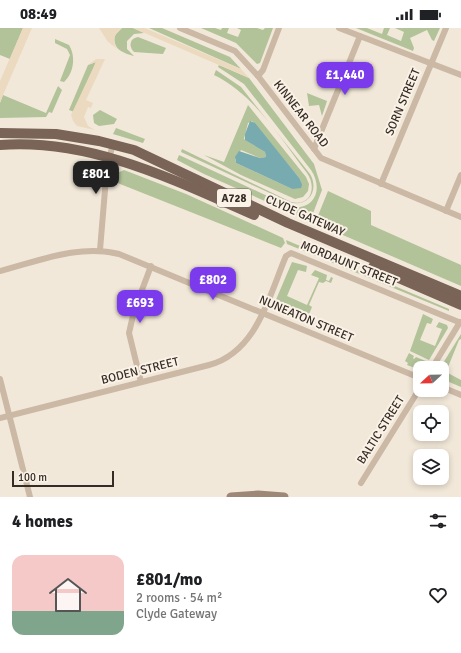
<!DOCTYPE html>
<meta charset="utf-8">
<style>
:root{--surface:#fff;--page:#f2f2f2;--text:#202124;--muted:#757577;--accent:#7c3aed}
body{margin:0;font-family:Signika,sans-serif;background:var(--page);color:var(--text);height:100vh;display:flex;flex-direction:column;font-size:15px;white-space:nowrap}
*{box-sizing:border-box;margin:0}
p{font-size:13px;color:var(--muted)}
.icon{flex:none;width:22px;height:22px;fill:none;stroke:currentColor;stroke-width:2;stroke-linecap:round;stroke-linejoin:round}
.map{position:relative;height:469px;overflow:hidden}
.sheet{display:flex;flex-direction:column;background:var(--surface);flex:1}
.sheet>*{flex:none}
.needle{width:26px;rotate:248deg}
.controls{position:absolute;left:413px;top:333px;display:grid;gap:8px}
.controls a{display:grid;place-items:center;width:36px;height:36px;border-radius:8px;background:var(--surface);box-shadow:0 2px 6px #0003;font-size:20px}
.scale{position:absolute;left:12px;bottom:10px;width:102px;box-sizing:border-box;padding-left:4px;border:2px solid #362c26;border-top:0;font-size:11px;line-height:14px;white-space:nowrap;color:#362c26;-webkit-text-stroke:3px #faf2e6;paint-order:stroke}
.price{position:absolute;translate:-50% -34px;padding:0 9px;border-radius:8px;background:var(--accent);color:#fff;font-size:13px;line-height:26px;filter:drop-shadow(0 1px 2px #0008)}
.price::after{content:'';position:absolute;left:50%;top:24px;width:12px;height:9px;margin-left:-6px;background:inherit;clip-path:polygon(0 0,100% 0,50% 100%)}
.price.on{background:#222;color:#fff}
ul{padding:0;list-style:none}
li{display:flex;align-items:center;gap:12px;height:100px;padding:0 12px}
li span{display:grid;place-items:center;flex:none;width:112px;height:80px;border-radius:12px;color:#555}
li>.icon{margin-inline-start:auto}
span .icon{width:48px;height:48px;fill:#fffc;stroke-width:1}
li b{font-size:17px}
h2{display:flex;justify-content:space-between;align-items:center;height:48px;padding:0 12px;font-size:17px}
.status{display:flex;justify-content:space-between;align-items:center;height:28px;padding:0 20px;background:var(--surface);direction:ltr}
.status svg{height:11px;fill:currentColor}
.map>svg:first-child{display:block}
.green{fill:#b2c299;fill-rule:evenodd}
.plaza{fill:#ebdabf}
.water{fill:#77abb0}
.lines{fill:none;stroke-linecap:round;stroke-linejoin:round}
.minor{stroke:#cbb8a5;stroke-width:6}
.secondary{stroke:#9e8776;stroke-width:9}
.primary{stroke:#796457;stroke-width:10}
.labels{text-anchor:middle;dominant-baseline:central;stroke-width:4;stroke-linejoin:round;paint-order:stroke}
.shield{fill:#faf2e6;stroke:#716760;stroke-width:1}
.shield-label{font-size:11px;font-weight:bold;fill:#362c26}
.street-label{font-size:12px;fill:#362c26;stroke:#faf2e6}
</style>
<div class="status"><b>08:49</b><svg viewBox="0 0 49 12"><path d="M0 12V9h3v3zM5 12V6h3v6zM10 12V3h3v9zM15 12V0h3v12zM26 1h20v11H26zM47 4h2v5h-2z"/></svg></div>
<div class="map">
<svg width="461" height="469" viewBox="0 0 461 469">
<rect width="100%" height="100%" fill="#f2e8d9"/>
<!-- green -->
<g class="green">
<path d="M0,0H23L10,31L0,27Z"/>
<path d="M122,0H133L144,5L134,6L127,13V21L134,28C123,25 112,21 115,7Z"/>
<path d="M149,0H162L230,29L241,41Z"/>
<path d="M201,0H215L221,2L222,0H229L227,5L238,9L241,2L237,0H257L263,2L265,0H273L260,35L257,36L236,15Z"/>
<path d="M356,0H367L382,6L384,0H390L387,7L401,13L404,4L395,0H440L434,13L432,12L427,2L410,10L414,20L413,23Z"/>
<path d="M138,9L166,20L163,26L134,24C128,18 130,10 138,9Z"/>
<path d="M55,11L69,17C76,28 74,45 64,54L60,53L70,27L67,21L55,15Z"/>
<path d="M96,34L74,84L69,82L88,37Z"/>
<path d="M219,37L249,50L314,136L322,162L310,193L204,146L177,132L179,127L291,179C316,182 323,160 311,142L244,56L218,39Z"/>
<path d="M216,42L241,59L310,146C320,163 307,180 289,174L181,124L182,121L291,174C311,179 317,159 307,145C280,110 255,67 214,47Z"/>
<path d="M58,58L62,62L52,85L49,84L46,89L0,90V75L3,67L46,85Z"/>
<path d="M307,65L327,73L322,88L319,77L309,78Z"/>
<path d="M248,77L306,149L309,156L308,163L303,169L295,171L241,147L204,127L224,134ZM252,93L300,151L301,154L292,161L236,135L235,131L241,122L260,130L266,129L265,124L244,111L248,95Z"/>
<path d="M100,82L117,91L114,96L99,98L94,95L93,87Z"/>
<path d="M116,100L145,111L143,115L113,106Z"/>
<path d="M124,142L186,166L283,210L285,215L281,220L115,154L117,145Z"/>
<path d="M328,163L371,183V197L461,237V258L315,195Z"/>
<path d="M286,212L449,281V283L287,216Z"/>
<path d="M292,234L307,238L306,244L298,242L287,268L307,277L319,250L311,247L315,242L327,247L326,252L329,253L331,249L333,250L331,255L326,253L323,255L319,254L309,277L312,279L307,291L304,294L279,284L274,279L275,274Z"/>
<path d="M423,286L433,291L431,296L427,295L420,312L435,318L442,301L436,299L439,294L447,297L448,300L429,332L410,323Z"/>
<path d="M461,306V311L459,312L446,344L461,352V359L442,351V340H440Z"/>
<path d="M409,325L414,328L413,330L414,331L416,329L428,334L424,340H420V342L407,337L408,335L405,333Z"/>
</g>
<!-- plaza -->
<g class="plaza">
<path d="M23,0H32L0,74V53Z"/>
<path d="M99,0H122L117,4L114,11L115,18L120,23L108,14Z"/>
<path d="M133,0H145L241,41L249,50Z"/>
<path d="M96,31H105L86,72L93,75L91,80L88,79L84,89L88,98L95,102L77,98L73,93L71,87L96,34L88,37Z"/>
</g>
<!-- water -->
<path class="water" d="M250,93L255,95L300,151L302,157L301,160L292,161L236,135L235,129L239,123L260,130L266,129L265,124L245,112V106Z"/>
<g class="lines">
<!-- minor -->
<g class="minor">
<path d="M180,0L235,23L258,48L321,130L461,189"/>
<path d="M339,0L461,47"/>
<path d="M258,48L263,42L279,0"/>
<path d="M314,121L360,8"/>
<path d="M381,156L446,0"/>
<path d="M446,183L461,147"/>
<path d="M100,222L107,138L113,116"/>
<path d="M0,243C39,233 79,216 119,226L420,350"/>
<path d="M432,340L460,294"/>
<path d="M0,351L30,469"/>
<path d="M141,354L129,305L134,283L151,238"/>
<path d="M442,359L461,367"/>
<path d="M0,390L209,337C257,324 269,268 286,228L291,225L461,295"/>
<path d="M361,455L420,360"/>
</g>
<!-- secondary -->
<path class="secondary" d="M231,469L258,467L284,469"/>
<!-- primary -->
<g class="primary">
<path d="M0,105L56,106L99,113L134,122L288,195L461,268"/>
<path d="M0,117C90,110 174,152 254,187"/>
<path d="M373,239L461,277"/>
</g>
</g>
<g class="labels">
<!-- shield labels -->
<rect class="shield" x="217" y="161" width="34" height="18" rx="3"/>
<g class="shield-label">
<text x="234" y="170">A728</text>
</g>
<!-- street labels -->
<g class="street-label">
<text transform="translate(403 74) rotate(-67)">SORN STREET</text>
<text transform="translate(301 86) rotate(52)">KINNEAR ROAD</text>
<text transform="translate(305 188) rotate(24)">CLYDE GATEWAY</text>
<text transform="translate(349 236) rotate(22)">MORDAUNT STREET</text>
<text transform="translate(306 291) rotate(23)">NUNEATON STREET</text>
<text transform="translate(140 343) rotate(-14)">BODEN STREET</text>
<text transform="translate(381 402) rotate(-58)">BALTIC STREET</text>
</g>
</g>
</svg>
<div class="controls">
<a><svg class="needle" viewBox="-14 -14 28 28"><path d="M0-13l5 13h-10z" fill="#e53935"/><path d="M0 13l5-13h-10z" fill="#757577"/></svg></a>
<a><svg class="icon" aria-label="locate" viewBox="0 0 24 24"><circle cx="12" cy="12" r="6"/><path d="M12 2v4M12 18v4M2 12h4M18 12h4"/></svg></a>
<a><svg class="icon" aria-label="layers" viewBox="0 0 24 24"><path d="M12 4l9 5-9 5-9-5zM3 14l9 5 9-5"/></svg></a>
</div>
<div class="scale">100 m</div>
<b class="price" style="left:345px;top:68px">£1,440</b>
<b class="price on" style="left:96px;top:167px">£801</b>
<b class="price" style="left:213px;top:273px">£802</b>
<b class="price" style="left:140px;top:296px">£693</b>
</div>
<section class="sheet">
<h2>4 homes<svg class="icon" aria-label="filters" viewBox="0 0 24 24"><path d="M4 7h16M4 17h16"/><circle cx="9" cy="7" r="2"/><circle cx="15" cy="17" r="2"/></svg></h2>
<ul>
<li><span style="background:linear-gradient(#f6c9c9 70%,#7fa58c 0)"><svg class="icon" aria-label="home" viewBox="0 0 24 24"><path d="M3 11l9-7 9 7M6 9v11h12V9"/></svg></span><div><b>£801/mo</b><p>2 rooms · 54 m²</p><p>Clyde Gateway</p></div><svg class="icon" aria-label="heart" viewBox="0 0 24 24"><path d="M12 20l-8-8c-3-5 5-10 8-4 3-6 11-1 8 4z"/></svg></li>
</ul>
</section>
